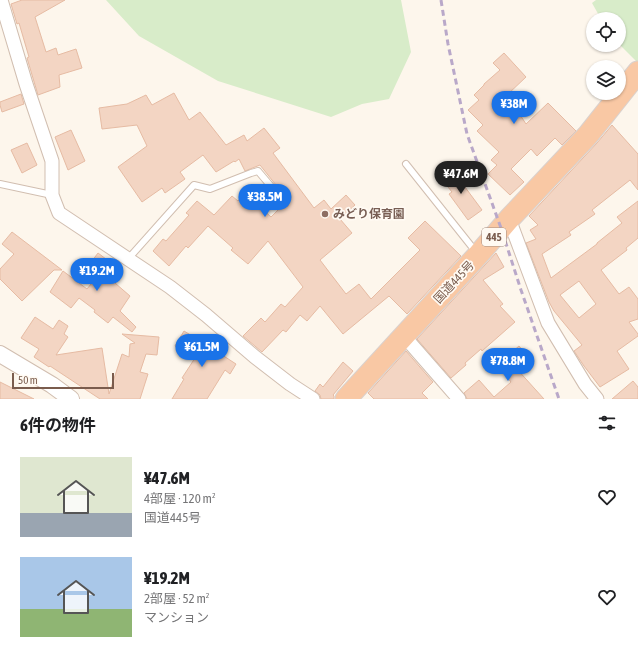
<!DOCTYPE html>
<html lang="ja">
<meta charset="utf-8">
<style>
:root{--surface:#fff;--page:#f2f2f2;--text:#202124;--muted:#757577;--accent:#1a73e8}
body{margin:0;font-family:"Asap Condensed","Noto Sans JP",sans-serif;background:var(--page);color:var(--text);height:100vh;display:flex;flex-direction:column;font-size:15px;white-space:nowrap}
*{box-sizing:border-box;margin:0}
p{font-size:13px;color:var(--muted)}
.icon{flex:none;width:22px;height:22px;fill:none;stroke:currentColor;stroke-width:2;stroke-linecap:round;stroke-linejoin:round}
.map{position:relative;height:399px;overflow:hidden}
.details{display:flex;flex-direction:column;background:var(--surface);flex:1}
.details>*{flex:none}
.tools{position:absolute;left:586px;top:12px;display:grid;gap:8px}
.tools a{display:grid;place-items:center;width:40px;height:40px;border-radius:50%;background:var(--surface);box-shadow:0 1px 3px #0004;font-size:20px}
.scale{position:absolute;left:12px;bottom:10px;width:102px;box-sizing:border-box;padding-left:4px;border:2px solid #7a5c4d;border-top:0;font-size:11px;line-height:14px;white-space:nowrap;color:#7a5c4d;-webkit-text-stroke:3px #fffaf3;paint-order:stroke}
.price{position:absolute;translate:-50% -34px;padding:0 9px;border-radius:14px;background:var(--accent);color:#fff;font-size:13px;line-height:26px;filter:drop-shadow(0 1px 2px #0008)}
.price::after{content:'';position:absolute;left:50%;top:24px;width:12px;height:9px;margin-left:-6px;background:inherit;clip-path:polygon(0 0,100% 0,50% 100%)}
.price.active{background:#222;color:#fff}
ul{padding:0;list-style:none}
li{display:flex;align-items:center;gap:12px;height:100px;padding:0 20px}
li span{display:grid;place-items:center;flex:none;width:112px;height:80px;border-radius:0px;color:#555}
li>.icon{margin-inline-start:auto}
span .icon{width:48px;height:48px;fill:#fffc;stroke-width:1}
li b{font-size:17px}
h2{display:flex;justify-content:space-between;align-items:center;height:48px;padding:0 20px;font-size:17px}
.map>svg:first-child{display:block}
.green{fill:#d8ecc9}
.building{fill:#f3d5c3;stroke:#e6bba3;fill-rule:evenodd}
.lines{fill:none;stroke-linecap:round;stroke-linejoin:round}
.service-casing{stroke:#d1beb0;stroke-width:8}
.minor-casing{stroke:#d1beb0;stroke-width:15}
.tertiary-casing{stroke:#d1beb0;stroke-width:18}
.trunk-casing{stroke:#dad1cd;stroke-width:23}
.service{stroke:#fff;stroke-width:6}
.minor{stroke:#fff;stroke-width:13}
.tertiary{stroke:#fff;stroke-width:16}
.trunk{stroke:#f9c8a4;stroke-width:21}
.rail{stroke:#b9a8c9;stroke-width:3;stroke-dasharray:6 4;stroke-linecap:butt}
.education-dot{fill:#8d6e63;stroke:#fffaf3;stroke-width:1.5}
.labels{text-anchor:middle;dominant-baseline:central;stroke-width:3.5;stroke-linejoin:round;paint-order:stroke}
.shield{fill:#fffaf3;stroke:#a28b7f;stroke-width:1}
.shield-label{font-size:11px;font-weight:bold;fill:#7a5c4d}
.education-label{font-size:12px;font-weight:bold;fill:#785e54;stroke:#fffaf3;text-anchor:start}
.street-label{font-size:12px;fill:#7a5c4d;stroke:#fffaf3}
</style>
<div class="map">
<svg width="638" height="399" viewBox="0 0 638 399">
<rect width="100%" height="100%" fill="#fdf6ec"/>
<!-- green -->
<g class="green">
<path d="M106,0H401L411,52L389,99L362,104L331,117L218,81L139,36Z"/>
<path d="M596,0H638V63L619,44V19H601L592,3Z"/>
</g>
<!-- building -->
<g class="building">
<path d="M22,0H65L35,17L46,52L56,48L58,55L76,49L82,68L59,75L60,87L38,95L27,58L29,57L19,23L17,24L11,4Z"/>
<path d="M504,53L526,77L507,95L526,124L548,103L576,131L562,145L555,138L537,156L531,149L511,169L524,182L510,195L488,174L497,165L491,160L499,152L477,131L483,125L468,110L479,100L474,95L484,85V84L500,70L493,63Z"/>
<path d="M174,93L189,120L200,112L226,145L244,135L247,141L264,128L280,148L273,153L314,208L324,200L331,209L346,195L355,205L340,219L352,233L320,260L346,294L359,284L371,299L420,250L408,238L425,221L461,256L407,314L389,296L343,334L320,306L307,321L300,315L286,332L283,330L262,352L243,336L261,318L265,322L281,304L285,307L303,287L268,241L248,264L231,250L233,248L208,226L188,248L186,246L169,266L153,251L163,239L166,241L189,215L186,213L197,201L214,215L232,196L238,201L245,193L271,217L282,206L285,207L288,206L289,203L288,200L260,165L245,171L239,159L235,162L234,161L216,172L203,155L180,172L185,179L165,193L162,188L142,202L118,167L147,146L137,125L102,129L99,108L127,104L146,95L152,105Z"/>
<path d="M21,94L24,104L2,112L0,105V102Z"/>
<path d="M612,125L638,154V190L630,180L592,210L595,214L569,232L571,235L542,254L551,278L597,244V243L622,223L617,217L638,201V238L626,248L627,250L601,270L619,294L629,287L638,299V319L629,322L638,334V336L617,351L629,369L600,387L584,366L574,351L582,345L554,311L549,302L526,243L536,239L530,230L538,225L529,216L597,143ZM579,281L596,304L579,318L560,295Z"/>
<path d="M71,130L85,161L68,170L55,137Z"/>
<path d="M27,143L37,165L22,173L11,150Z"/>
<path d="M452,168L460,178L459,179L482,210L468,220L449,194L452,192L440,177Z"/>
<path d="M12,232L62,270H54L22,301L0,279V269L14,254L2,244Z"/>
<path d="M98,253L123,272L115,283L130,296L120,311L136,327L132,332L113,317L108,323L94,312L95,310L79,298L71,308L50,292L63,271L87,289L100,273L89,265Z"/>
<path d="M496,253L504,267L483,280L503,304L500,306L515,322L482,351L481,349L465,363L466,365L451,378L417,339Z"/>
<path d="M35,317L53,329L59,320L68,326L64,334L68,337L56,355L102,348L109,394L122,354L129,357L130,344L135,343L122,334L159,337L157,355L146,354L140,372L148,374L140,399H100L50,366L49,367L34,357L39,349L21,338Z"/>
<path d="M184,331L207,345L213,337L221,343L216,351L236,364L230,374L225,370L207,399H172L184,379L182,378L195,358L175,346Z"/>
<path d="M519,346L529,358L516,368L544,399H467L464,393L479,380L494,397L511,382L497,365Z"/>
<path d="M406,351L433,382L422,393L428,399H374L368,393Z"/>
<path d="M343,362L353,371L333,395L334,396V399H321L320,395L315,391L320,384L323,387Z"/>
<path d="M633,381L638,387V399H612Z"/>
<path d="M0,382L34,399H0Z"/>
</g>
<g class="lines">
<defs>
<g id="service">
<path d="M406,164L476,252"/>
<path d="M0,184L52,195"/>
<path d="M128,259L194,185L210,189L251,173L258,171L285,203"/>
</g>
<g id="minor">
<path d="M1,0L26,84L52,161V195L59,213L170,287L206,315L255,357L290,384L313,399"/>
<path d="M509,219L548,323L585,384L597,399"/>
<path d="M404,336L459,399"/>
</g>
<path id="tertiary" d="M0,354L52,385L71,399"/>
<path id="trunk" d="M346,399L478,255L509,219L588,135L638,72"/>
</defs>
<!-- service casing -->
<use href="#service" class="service-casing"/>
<!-- minor casing -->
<use href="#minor" class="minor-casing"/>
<!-- tertiary casing -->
<use href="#tertiary" class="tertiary-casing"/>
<!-- trunk casing -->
<use href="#trunk" class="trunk-casing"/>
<!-- service -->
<use href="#service" class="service"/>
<!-- minor -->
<use href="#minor" class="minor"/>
<!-- tertiary -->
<use href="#tertiary" class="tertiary"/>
<!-- trunk -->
<use href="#trunk" class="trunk"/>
<!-- rail -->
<path class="rail" d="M441,0L448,44L467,134L501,228L521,290L559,399"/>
</g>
<!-- markers -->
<circle class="education-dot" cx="325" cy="214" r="4"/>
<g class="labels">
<!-- shield labels -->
<rect class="shield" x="482" y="228" width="24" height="18" rx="3"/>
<g class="shield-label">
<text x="494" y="237">445</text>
</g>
<!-- education labels -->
<g class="education-label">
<text x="333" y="214">みどり保育園</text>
</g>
<!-- street labels -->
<g class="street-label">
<text transform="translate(454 282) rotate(-47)">国道445号</text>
</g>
</g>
</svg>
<div class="tools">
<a><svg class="icon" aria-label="locate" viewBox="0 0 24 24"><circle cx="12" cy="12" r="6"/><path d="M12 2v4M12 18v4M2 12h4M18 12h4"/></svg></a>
<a><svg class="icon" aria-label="layers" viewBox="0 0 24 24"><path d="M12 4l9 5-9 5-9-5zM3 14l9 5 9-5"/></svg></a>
</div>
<div class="scale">50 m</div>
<b class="price" style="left:514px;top:125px">¥38M</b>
<b class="price active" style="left:461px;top:195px">¥47.6M</b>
<b class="price" style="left:265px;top:218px">¥38.5M</b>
<b class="price" style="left:97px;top:292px">¥19.2M</b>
<b class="price" style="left:202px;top:368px">¥61.5M</b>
<b class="price" style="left:508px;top:382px">¥78.8M</b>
</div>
<section class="details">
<h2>6件の物件<svg class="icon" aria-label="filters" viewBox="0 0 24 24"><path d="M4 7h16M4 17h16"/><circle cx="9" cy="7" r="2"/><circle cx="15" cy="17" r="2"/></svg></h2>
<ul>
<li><span style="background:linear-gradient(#dfe7d0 70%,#9aa5b1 0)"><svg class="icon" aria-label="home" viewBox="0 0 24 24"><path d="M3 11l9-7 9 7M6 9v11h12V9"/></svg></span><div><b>¥47.6M</b><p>4部屋 · 120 m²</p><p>国道445号</p></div><svg class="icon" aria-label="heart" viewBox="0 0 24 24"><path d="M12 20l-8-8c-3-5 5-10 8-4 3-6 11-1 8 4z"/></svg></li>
<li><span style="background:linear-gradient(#a9c7e8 65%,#8fb573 0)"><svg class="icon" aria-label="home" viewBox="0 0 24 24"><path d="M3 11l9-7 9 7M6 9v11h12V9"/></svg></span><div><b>¥19.2M</b><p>2部屋 · 52 m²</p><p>マンション</p></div><svg class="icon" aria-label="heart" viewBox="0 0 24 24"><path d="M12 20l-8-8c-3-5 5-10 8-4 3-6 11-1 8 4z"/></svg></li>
</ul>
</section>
